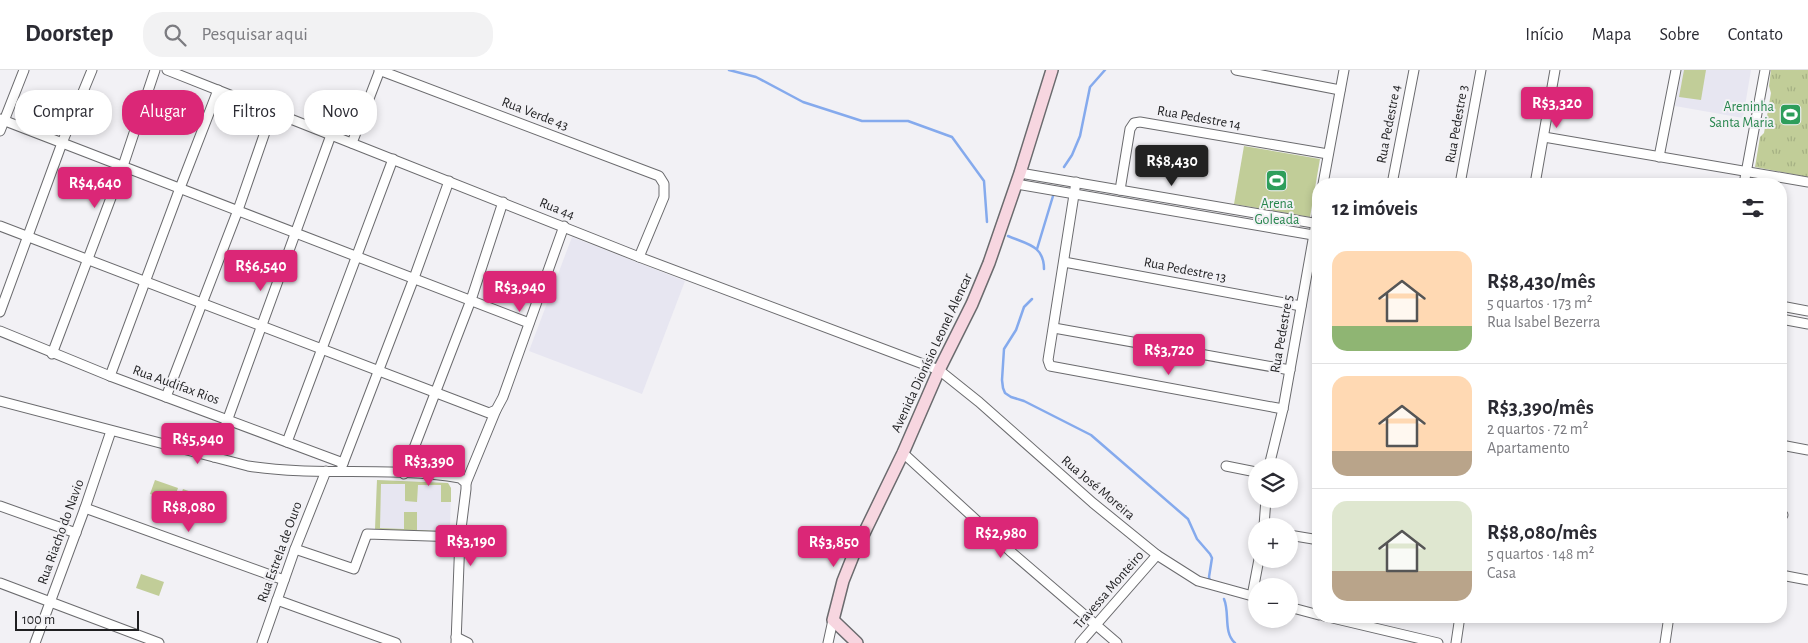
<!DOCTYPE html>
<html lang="pt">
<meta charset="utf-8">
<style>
:root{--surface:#fff;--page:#f2f2f3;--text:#2b2b33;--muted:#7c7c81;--line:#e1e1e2;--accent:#db2777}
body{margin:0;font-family:"Alegreya Sans",sans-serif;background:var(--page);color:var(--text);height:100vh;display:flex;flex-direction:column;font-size:19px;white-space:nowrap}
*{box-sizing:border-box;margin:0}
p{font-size:16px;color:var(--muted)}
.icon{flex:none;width:28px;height:28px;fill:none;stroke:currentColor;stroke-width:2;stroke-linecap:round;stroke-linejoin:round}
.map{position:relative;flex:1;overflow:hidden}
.panel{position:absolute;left:1312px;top:108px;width:475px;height:445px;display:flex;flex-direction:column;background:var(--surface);border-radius:20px;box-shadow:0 2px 8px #0003}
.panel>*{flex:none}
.top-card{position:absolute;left:15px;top:20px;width:475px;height:45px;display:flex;gap:10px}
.fabs{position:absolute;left:1248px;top:388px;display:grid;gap:10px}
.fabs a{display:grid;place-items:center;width:50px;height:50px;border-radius:50%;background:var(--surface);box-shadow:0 2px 8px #0003;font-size:25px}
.scale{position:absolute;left:15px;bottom:12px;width:124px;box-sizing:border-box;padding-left:5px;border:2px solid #1f1f21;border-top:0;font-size:14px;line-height:18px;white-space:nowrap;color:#1f1f21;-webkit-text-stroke:4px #f2f1f5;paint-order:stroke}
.price{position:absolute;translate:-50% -42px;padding:0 11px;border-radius:5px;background:var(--accent);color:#fff;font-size:16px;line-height:32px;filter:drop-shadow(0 1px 2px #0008)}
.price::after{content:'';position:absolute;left:50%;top:30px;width:15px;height:11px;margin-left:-8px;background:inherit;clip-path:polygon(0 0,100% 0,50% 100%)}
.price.active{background:#222;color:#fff}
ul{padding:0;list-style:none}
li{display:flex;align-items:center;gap:15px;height:125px;padding:0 20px}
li+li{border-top:1px solid var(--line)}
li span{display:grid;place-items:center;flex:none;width:140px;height:100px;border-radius:15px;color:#555}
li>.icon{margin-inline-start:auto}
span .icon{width:60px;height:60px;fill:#fffc;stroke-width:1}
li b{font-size:21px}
h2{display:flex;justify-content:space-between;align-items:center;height:60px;padding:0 20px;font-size:21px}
.tag{padding:0 18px;border-radius:20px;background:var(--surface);box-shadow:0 2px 8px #0003;font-size:18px;line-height:45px}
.tag.active{background:var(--accent);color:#fff}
header{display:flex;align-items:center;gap:30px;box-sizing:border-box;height:70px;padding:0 25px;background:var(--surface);border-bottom:1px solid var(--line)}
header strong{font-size:24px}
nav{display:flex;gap:28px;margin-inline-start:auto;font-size:18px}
.search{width:350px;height:45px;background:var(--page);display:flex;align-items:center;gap:12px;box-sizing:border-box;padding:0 18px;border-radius:20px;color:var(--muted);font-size:19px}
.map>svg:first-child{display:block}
.built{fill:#e7e6f1}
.green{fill:#c1cd98}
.park{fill:url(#park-tufts)}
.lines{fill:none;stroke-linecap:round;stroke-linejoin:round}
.stream{stroke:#85aaed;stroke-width:2.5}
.street-casing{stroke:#6b6b6e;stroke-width:11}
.secondary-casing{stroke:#6b6b6e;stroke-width:14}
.street{stroke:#fff;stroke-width:9}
.secondary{stroke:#f7d6e0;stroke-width:11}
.labels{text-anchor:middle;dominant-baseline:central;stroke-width:4;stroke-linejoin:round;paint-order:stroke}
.leisure-label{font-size:14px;fill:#27864d;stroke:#f2f1f5;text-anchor:end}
.street-label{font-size:14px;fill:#1f1f21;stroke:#f2f1f5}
</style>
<header>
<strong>Doorstep</strong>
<div class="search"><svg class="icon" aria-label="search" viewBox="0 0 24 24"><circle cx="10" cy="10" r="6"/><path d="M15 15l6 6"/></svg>Pesquisar aqui</div>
<nav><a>Início</a><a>Mapa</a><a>Sobre</a><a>Contato</a></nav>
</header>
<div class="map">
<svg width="1808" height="573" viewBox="0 0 1808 573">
<defs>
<pattern id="park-tufts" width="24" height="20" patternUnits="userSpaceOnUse" patternTransform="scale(1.25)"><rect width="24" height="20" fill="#c1cd98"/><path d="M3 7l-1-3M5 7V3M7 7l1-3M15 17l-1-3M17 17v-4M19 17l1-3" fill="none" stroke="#a5b083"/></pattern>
</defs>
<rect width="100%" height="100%" fill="#f2f1f5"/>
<!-- built -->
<g class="built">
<path d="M1682,0H1751L1743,48L1675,36Z"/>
<path d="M572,167L685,211L642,324L529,281Z"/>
<path d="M377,410L448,413L451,418L450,463L375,460Z"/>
</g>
<!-- green -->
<g class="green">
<path d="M1684,0H1706L1701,30L1679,27Z"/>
<path d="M1244,76L1320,89L1310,147L1234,134Z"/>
<path d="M155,410L178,418L173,432L150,424Z"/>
<path d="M377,410L448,413L451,418V432H441V415H418L417,432L405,431V414H381L380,458L404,459V442H417V460L440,461V462L375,460Z"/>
<path d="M183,419L197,424L189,447L175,442Z"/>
<path d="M141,504L164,512L159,526L136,518Z"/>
</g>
<!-- park -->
<path class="park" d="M1771,0H1808V107L1755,97L1760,67L1764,63L1771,23L1769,16Z"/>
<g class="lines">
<!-- stream -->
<g class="stream">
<path d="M729,0L756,7L803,32L862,51H908L952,67L984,111L987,152"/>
<path d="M1064,97L1072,85L1080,66L1090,17L1105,0"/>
<path d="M1008,166C1026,174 1044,175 1044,199"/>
<path d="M1037,179L1053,126"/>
<path d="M1032,229L1024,237L1016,260L1004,279L1002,310L1003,318L1005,323L1011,327L1024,331L1091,365L1188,449L1197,469L1210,484L1212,488L1209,507L1210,511"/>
<path d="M1224,529C1230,543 1223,562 1235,573"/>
</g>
<defs>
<g id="street">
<path d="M167,0L639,187L939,300L979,332L1093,433L1157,485L1198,511L1256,527"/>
<path d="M379,0L659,106L664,114V127L639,187"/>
<path d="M1236,0L1340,20"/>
<path d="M0,49L529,253"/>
<path d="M0,61L24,0"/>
<path d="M1544,67L1808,112"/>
<path d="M352,73L380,0"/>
<path d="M1659,87L1676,0"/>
<path d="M1020,103L1319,154"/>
<path d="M1076,112L1048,290L1050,296L1283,339"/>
<path d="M1016,114L1319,166"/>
<path d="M1323,114L1344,0"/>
<path d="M1392,114L1414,0"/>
<path d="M1460,114L1481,0"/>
<path d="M1535,114L1555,0"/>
<path d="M1744,114L1765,0"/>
<path d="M1120,120L1130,59L1134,53L1140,52L1328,84"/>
<path d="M0,156L489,343L496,340L503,327L564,156"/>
<path d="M1064,192L1301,236"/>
<path d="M1781,236L1808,241"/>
<path d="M0,242L62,73L92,0"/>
<path d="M1781,249L1808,254"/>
<path d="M1054,258L1290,300"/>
<path d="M0,261L110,306L343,393"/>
<path d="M52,284L123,96L155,0"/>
<path d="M110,306L180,118L218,20"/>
<path d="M166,327L238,140L272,42"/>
<path d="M0,331L248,396C318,407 390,396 460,408L466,413V419L460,467L456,573"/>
<path d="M287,372L393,89"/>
<path d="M1781,375L1808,380"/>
<path d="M903,383L1010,481L1117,573"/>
<path d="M214,387L331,65"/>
<path d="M342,396L414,208L449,111"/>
<path d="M1226,396L1256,402"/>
<path d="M1269,396L1283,339L1319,136"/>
<path d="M404,404L471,230L503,132"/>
<path d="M466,413L496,340"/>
<path d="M0,436L76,463"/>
<path d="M85,438L284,510"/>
<path d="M1781,445H1783"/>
<path d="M1264,456L1266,429"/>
<path d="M1289,465L1319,470"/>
<path d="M295,479L354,499L367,464L460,467"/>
<path d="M1781,505L1808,510"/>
<path d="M0,513L159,573"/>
<path d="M1252,526L1259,489"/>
<path d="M277,530L396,573"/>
<path d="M1289,537L1319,545"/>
<path d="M1324,546L1438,573"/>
<path d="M456,567L468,573"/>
<path d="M35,573L85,438L111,361"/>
<path d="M262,573L295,479L326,401"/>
<path d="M828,573L833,550"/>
<path d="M1080,573L1157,485"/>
<path d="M1456,573L1460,546"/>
<path d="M1665,573L1669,546"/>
</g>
<path id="secondary" d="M857,573L833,550L843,511L853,486L903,383L939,300L972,234L989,193L1020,103L1052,0"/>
</defs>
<!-- street casing -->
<use href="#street" class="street-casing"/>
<!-- secondary casing -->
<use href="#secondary" class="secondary-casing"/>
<!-- street -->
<use href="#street" class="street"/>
<!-- secondary -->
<use href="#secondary" class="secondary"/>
</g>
<!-- icons -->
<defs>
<symbol id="stadium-square" viewBox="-11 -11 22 22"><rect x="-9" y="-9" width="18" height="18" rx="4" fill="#2e9e5b" stroke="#f2f1f5"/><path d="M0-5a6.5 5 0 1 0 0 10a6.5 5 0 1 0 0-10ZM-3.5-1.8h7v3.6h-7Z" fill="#fff"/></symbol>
</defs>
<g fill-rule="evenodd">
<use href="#stadium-square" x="1778" y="32" width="25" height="25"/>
<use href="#stadium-square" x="1264" y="98" width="25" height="25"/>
</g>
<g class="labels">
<!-- leisure labels -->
<g class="leisure-label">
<text x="1774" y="37">Areninha<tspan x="1774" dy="16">Santa Maria</tspan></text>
<text x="1277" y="134" text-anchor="middle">Arena<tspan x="1277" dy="16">Goleada</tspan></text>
</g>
<!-- street labels -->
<g class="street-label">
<text transform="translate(535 44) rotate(21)">Rua Verde 43</text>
<text transform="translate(1199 48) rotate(10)">Rua Pedestre 14</text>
<text transform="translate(1389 54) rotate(-79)">Rua Pedestre 4</text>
<text transform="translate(1457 54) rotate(-80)">Rua Pedestre 3</text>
<text transform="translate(557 139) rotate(22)">Rua 44</text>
<text transform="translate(1185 200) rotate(11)">Rua Pedestre 13</text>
<text transform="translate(1282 264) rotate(-80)">Rua Pedestre 5</text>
<text transform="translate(932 283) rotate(-65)">Avenida Dionísio Leonel Alencar</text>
<text transform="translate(176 315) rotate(20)">Rua Audifax Rios</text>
<text transform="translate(1098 418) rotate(40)">Rua José Moreira</text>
<text transform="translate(61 462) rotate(-70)">Rua Riacho do Navio</text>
<text transform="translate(280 482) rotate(-70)">Rua Estrela de Ouro</text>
<text transform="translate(1109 520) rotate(-49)">Travessa Monteiro</text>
</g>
</g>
</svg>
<div class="fabs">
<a><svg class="icon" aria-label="layers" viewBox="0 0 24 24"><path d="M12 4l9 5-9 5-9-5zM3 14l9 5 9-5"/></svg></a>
<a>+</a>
<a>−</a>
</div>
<div class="scale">100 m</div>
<b class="price" style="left:1557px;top:59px">R$3,320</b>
<b class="price active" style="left:1172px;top:117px">R$8,430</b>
<b class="price" style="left:95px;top:139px">R$4,640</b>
<b class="price" style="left:261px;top:222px">R$6,540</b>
<b class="price" style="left:520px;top:243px">R$3,940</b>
<b class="price" style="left:1169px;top:306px">R$3,720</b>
<b class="price" style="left:198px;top:395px">R$5,940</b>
<b class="price" style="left:429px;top:417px">R$3,390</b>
<b class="price" style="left:189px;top:463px">R$8,080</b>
<b class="price" style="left:1001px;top:489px">R$2,980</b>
<b class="price" style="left:471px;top:497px">R$3,190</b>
<b class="price" style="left:834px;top:498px">R$3,850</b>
<div class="top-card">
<a class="tag">Comprar</a>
<a class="tag active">Alugar</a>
<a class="tag">Filtros</a>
<a class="tag">Novo</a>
</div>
<section class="panel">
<h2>12 imóveis<svg class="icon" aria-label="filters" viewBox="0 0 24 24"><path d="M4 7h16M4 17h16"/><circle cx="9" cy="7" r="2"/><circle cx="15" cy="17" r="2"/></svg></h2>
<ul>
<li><span style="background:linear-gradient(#ffd9b3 75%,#8fb573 0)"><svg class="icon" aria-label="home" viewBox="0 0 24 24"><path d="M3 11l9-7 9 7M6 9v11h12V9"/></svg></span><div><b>R$8,430/mês</b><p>5 quartos · 173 m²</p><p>Rua Isabel Bezerra</p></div></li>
<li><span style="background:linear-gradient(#ffd9b3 75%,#b9a48a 0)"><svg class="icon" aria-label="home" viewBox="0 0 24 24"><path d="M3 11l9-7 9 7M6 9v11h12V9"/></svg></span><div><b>R$3,390/mês</b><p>2 quartos · 72 m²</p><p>Apartamento</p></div></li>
<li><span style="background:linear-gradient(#dfe7d0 70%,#b9a48a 0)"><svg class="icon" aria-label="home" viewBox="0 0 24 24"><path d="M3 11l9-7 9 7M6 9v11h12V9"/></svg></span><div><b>R$8,080/mês</b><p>5 quartos · 148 m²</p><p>Casa</p></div></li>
</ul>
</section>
</div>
